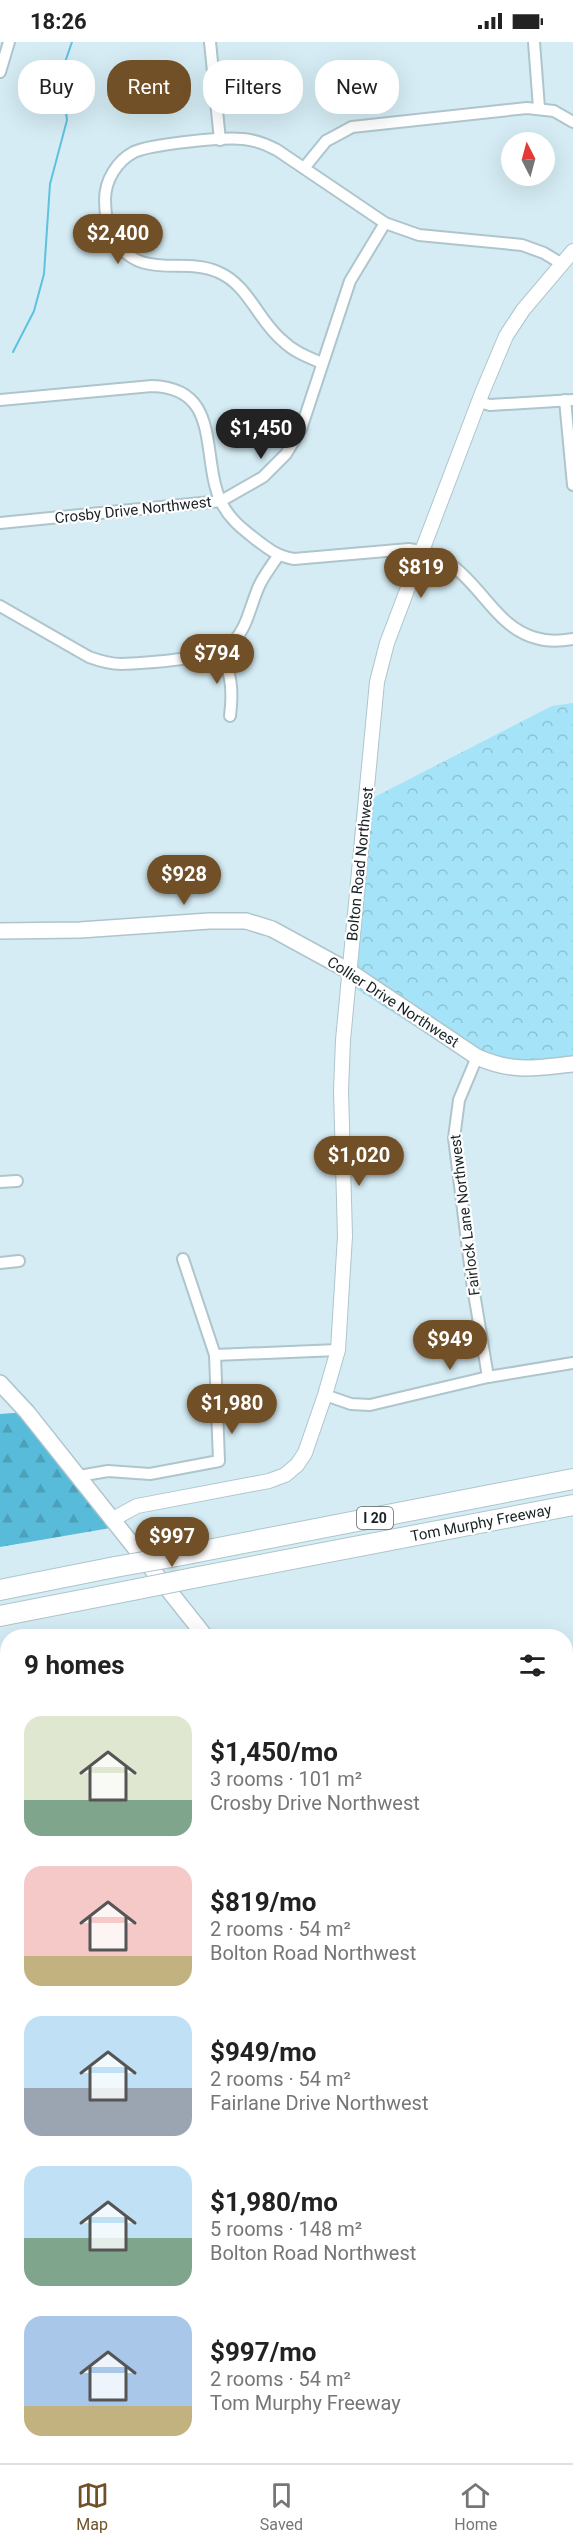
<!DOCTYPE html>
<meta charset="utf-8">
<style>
:root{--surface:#fff;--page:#f6f6f6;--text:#222;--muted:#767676;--line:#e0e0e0;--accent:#715027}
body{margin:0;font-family:Roboto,sans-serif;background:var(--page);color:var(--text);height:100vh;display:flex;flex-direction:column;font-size:22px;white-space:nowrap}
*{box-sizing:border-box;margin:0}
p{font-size:20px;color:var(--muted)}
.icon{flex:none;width:33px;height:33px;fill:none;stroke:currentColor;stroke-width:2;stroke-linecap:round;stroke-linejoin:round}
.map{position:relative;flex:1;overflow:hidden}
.sheet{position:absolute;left:0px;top:1587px;width:573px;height:834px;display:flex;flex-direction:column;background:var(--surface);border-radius:24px 24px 0 0;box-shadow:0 6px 24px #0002}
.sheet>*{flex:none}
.banner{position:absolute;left:18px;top:18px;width:537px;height:54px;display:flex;gap:12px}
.needle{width:39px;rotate:354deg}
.controls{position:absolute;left:501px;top:90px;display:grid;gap:12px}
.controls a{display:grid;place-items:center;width:54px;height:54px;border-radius:50%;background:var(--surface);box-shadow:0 6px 24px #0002;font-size:30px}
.price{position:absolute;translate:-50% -51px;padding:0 14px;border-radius:21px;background:var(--accent);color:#fff;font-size:20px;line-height:39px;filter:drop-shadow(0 2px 3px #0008)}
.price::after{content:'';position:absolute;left:50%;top:36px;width:18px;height:14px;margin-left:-9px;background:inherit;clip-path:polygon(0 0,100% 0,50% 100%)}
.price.active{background:#222;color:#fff}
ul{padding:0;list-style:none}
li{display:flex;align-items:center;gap:18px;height:150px;padding:0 24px}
li span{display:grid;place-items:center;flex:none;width:168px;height:120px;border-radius:18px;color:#555}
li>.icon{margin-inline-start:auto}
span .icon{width:72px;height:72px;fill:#fffc;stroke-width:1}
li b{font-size:26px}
h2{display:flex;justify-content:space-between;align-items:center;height:72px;padding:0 24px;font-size:26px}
.pill{padding:0 21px;border-radius:24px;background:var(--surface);box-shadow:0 6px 24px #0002;font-size:21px;line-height:54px}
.pill.active{background:var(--accent);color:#fff}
.status{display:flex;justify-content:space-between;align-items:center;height:42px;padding:0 30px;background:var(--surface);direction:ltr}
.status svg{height:16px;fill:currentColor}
.menu{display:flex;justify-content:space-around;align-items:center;height:84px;border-top:2px solid var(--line);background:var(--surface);font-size:16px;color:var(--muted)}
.menu a{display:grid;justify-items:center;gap:3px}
.menu .active{color:var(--accent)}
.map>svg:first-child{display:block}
.built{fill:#c0dfe9}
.forest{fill:url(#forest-firs)}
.park{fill:url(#park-crowns)}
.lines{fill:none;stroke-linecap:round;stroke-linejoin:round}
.stream{stroke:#5ec1df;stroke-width:2}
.minor-casing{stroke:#aec5cc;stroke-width:14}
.tertiary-casing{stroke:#aec5cc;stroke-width:16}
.secondary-casing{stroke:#aec5cc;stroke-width:18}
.motorway-casing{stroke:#aec5cc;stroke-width:22}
.minor{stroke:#fff;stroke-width:10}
.tertiary{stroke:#fff;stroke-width:14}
.secondary{stroke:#fff;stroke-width:15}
.motorway{stroke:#fff;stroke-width:20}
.motorway-bridge-casing{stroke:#aec5cc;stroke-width:22;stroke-linecap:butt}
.motorway-bridge{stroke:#fff;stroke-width:20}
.labels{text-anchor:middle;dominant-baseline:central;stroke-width:4.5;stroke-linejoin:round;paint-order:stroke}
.shield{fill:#fff;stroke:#5e6466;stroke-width:1.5}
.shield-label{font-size:14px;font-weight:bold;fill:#192225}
.street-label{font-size:15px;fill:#192225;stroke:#fff}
</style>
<div class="status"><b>18:26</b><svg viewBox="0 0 49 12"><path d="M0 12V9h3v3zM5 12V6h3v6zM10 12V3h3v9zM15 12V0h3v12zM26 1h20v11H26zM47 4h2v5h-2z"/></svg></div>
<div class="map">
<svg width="573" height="2421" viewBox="0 0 573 2421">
<defs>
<pattern id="forest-firs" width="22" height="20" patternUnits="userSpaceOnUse" patternTransform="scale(1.5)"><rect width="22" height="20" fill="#58bbd9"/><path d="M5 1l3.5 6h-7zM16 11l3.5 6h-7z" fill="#4ca0ba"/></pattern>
<pattern id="park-crowns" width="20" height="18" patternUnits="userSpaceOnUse" patternTransform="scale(1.5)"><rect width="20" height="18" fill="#a5e3f8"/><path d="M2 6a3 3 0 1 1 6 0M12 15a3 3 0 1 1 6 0" fill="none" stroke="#8dc2d4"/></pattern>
</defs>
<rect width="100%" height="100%" fill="#d5ecf4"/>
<!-- built -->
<g class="built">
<path d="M573,1763V2056L566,2045V1764Z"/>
<path d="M573,2069V2280L566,2279V2070Z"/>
</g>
<!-- forest -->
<path class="forest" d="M27,1370L122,1484L0,1505V1372Z"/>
<!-- park -->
<path class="park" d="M573,661V1024L478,1025L347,941L357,764L552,664Z"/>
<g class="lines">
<!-- stream -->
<path class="stream" d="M13,310L34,269L44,232L50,142L67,78L62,39L63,26L72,0"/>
<defs>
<g id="minor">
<path d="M210,0L220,98"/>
<path d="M534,0L539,66"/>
<path d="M0,30L9,0"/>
<path d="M304,126L326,99L352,85L527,66L554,69L573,80"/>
<path d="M322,321C308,315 294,310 283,299C258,279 249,243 218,230C183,214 141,240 114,197C107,185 105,172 105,158C105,138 117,119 134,110C152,102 222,95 243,97C255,98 266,102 277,108L385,181L419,193L522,203L544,211L562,222"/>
<path d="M0,358L152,344C223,346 200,415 221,460C229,476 240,485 254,496C268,507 277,514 294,517L409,507C476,514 484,582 536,596C548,600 561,599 573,597"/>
<path d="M565,358L573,443"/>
<path d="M479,360L490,363L573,358"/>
<path d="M0,481L221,459L263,435L286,412L301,387L350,239L385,181"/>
<path d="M0,564L89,615C100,619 110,622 121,622C146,621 217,617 233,600C248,585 251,560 260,542C265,532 272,523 278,514"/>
<path d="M220,609C232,631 233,650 230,674"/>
<path d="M477,1015L459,1058L454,1096L472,1239L488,1335"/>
<path d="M0,1140L17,1139"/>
<path d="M0,1221L19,1219"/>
<path d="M215,1313L338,1308"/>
<path d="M325,1353L351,1362L370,1363L488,1335L573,1321"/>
<path d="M79,1434L108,1429L150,1432L219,1419L215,1313L183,1217"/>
<path d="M0,2070H8"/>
<path d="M566,2282L573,2283"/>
<path d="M232,2414L233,2421"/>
<path d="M366,2414L367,2421"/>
<path d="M509,2414L510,2421"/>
<path d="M110,2421L112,2414"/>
</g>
<g id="tertiary">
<path d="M113,1477L137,1464L269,1439L285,1433L297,1423L305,1411L325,1353L338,1308L345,1194L341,1048L343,998L377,640L387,601L482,351L506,294L523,268L573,209"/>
<path d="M566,2213L573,2208"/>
<path d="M0,2268L8,2267"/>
</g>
<g id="secondary">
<path d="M0,889L80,888L209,879H246L272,887L349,929L477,1015C514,1031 535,1026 573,1022"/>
<path d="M0,1341L27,1370L205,1594"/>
<path d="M566,2025L573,2032"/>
</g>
<g id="motorway">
<path d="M177,1514L573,1437"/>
<path d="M193,1536L573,1463"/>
<path d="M0,1548L115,1525"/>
<path d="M0,1574L133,1548"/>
</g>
</defs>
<!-- minor casing -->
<use href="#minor" class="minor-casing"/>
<!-- tertiary casing -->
<use href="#tertiary" class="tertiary-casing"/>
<!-- secondary casing -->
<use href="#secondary" class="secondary-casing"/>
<!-- motorway casing -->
<use href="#motorway" class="motorway-casing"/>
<!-- minor -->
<use href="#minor" class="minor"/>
<!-- tertiary -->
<use href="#tertiary" class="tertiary"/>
<!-- secondary -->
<use href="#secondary" class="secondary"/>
<!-- motorway -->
<use href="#motorway" class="motorway"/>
<defs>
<g id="motorway-bridge">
<path d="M115,1525L177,1514"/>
<path d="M133,1548L193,1536"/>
</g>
</defs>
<!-- motorway-bridge casing -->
<use href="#motorway-bridge" class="motorway-bridge-casing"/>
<!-- motorway-bridge -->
<use href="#motorway-bridge" class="motorway-bridge"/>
</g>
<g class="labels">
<!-- shield labels -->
<rect class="shield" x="357" y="1465" width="36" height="22" rx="4.5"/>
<g class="shield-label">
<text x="375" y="1476">I 20</text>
</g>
<!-- street labels -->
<g class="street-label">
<text transform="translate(133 468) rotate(-6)">Crosby Drive Northwest</text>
<text transform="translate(360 822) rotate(-84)">Bolton Road Northwest</text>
<text transform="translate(393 960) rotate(33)">Collier Drive Northwest</text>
<text transform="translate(465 1173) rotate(-97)">Fairlock Lane Northwest</text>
<text transform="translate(481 1481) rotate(-11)">Tom Murphy Freeway</text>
</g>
</g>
</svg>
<div class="controls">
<a><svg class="needle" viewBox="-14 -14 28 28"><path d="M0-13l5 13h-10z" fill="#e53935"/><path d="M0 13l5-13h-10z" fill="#767676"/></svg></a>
</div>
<b class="price" style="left:118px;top:223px">$2,400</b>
<b class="price active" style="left:261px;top:418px">$1,450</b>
<b class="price" style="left:421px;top:557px">$819</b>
<b class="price" style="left:217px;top:643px">$794</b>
<b class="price" style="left:184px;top:864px">$928</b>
<b class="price" style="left:359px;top:1145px">$1,020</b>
<b class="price" style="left:450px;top:1329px">$949</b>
<b class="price" style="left:232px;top:1393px">$1,980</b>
<b class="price" style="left:172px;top:1526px">$997</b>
<div class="banner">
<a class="pill">Buy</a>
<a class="pill active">Rent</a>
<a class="pill">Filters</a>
<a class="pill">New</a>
</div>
<section class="sheet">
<h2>9 homes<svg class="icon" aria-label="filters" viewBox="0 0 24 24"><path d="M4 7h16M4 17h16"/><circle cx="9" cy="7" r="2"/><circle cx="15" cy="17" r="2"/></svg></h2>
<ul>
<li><span style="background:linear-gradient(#dfe7d0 70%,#7fa58c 0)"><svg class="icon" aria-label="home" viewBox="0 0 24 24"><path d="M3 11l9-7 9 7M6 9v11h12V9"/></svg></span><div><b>$1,450/mo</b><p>3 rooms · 101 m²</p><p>Crosby Drive Northwest</p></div></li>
<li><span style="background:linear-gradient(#f6c9c9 75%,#c2b280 0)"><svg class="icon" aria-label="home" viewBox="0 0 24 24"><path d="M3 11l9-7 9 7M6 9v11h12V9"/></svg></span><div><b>$819/mo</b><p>2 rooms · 54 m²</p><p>Bolton Road Northwest</p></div></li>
<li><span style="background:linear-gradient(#bfe0f5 60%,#9aa5b1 0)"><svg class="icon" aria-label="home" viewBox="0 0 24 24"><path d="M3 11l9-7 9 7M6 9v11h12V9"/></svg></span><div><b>$949/mo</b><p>2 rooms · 54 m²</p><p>Fairlane Drive Northwest</p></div></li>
<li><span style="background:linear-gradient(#bfe0f5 60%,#7fa58c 0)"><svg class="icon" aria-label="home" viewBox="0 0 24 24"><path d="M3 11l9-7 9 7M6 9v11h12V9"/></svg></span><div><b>$1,980/mo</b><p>5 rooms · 148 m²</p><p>Bolton Road Northwest</p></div></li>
<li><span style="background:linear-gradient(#a9c7e8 75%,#c2b280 0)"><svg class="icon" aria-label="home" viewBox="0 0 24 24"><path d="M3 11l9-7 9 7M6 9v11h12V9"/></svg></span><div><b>$997/mo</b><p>2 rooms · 54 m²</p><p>Tom Murphy Freeway</p></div></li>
</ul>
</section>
</div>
<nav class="menu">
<a class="active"><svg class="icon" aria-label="map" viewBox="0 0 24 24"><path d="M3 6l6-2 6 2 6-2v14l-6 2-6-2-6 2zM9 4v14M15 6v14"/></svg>Map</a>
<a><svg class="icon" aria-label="saved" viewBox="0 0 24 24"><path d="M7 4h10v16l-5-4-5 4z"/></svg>Saved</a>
<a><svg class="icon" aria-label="home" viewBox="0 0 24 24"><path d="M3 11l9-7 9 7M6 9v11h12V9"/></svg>Home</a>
</nav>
